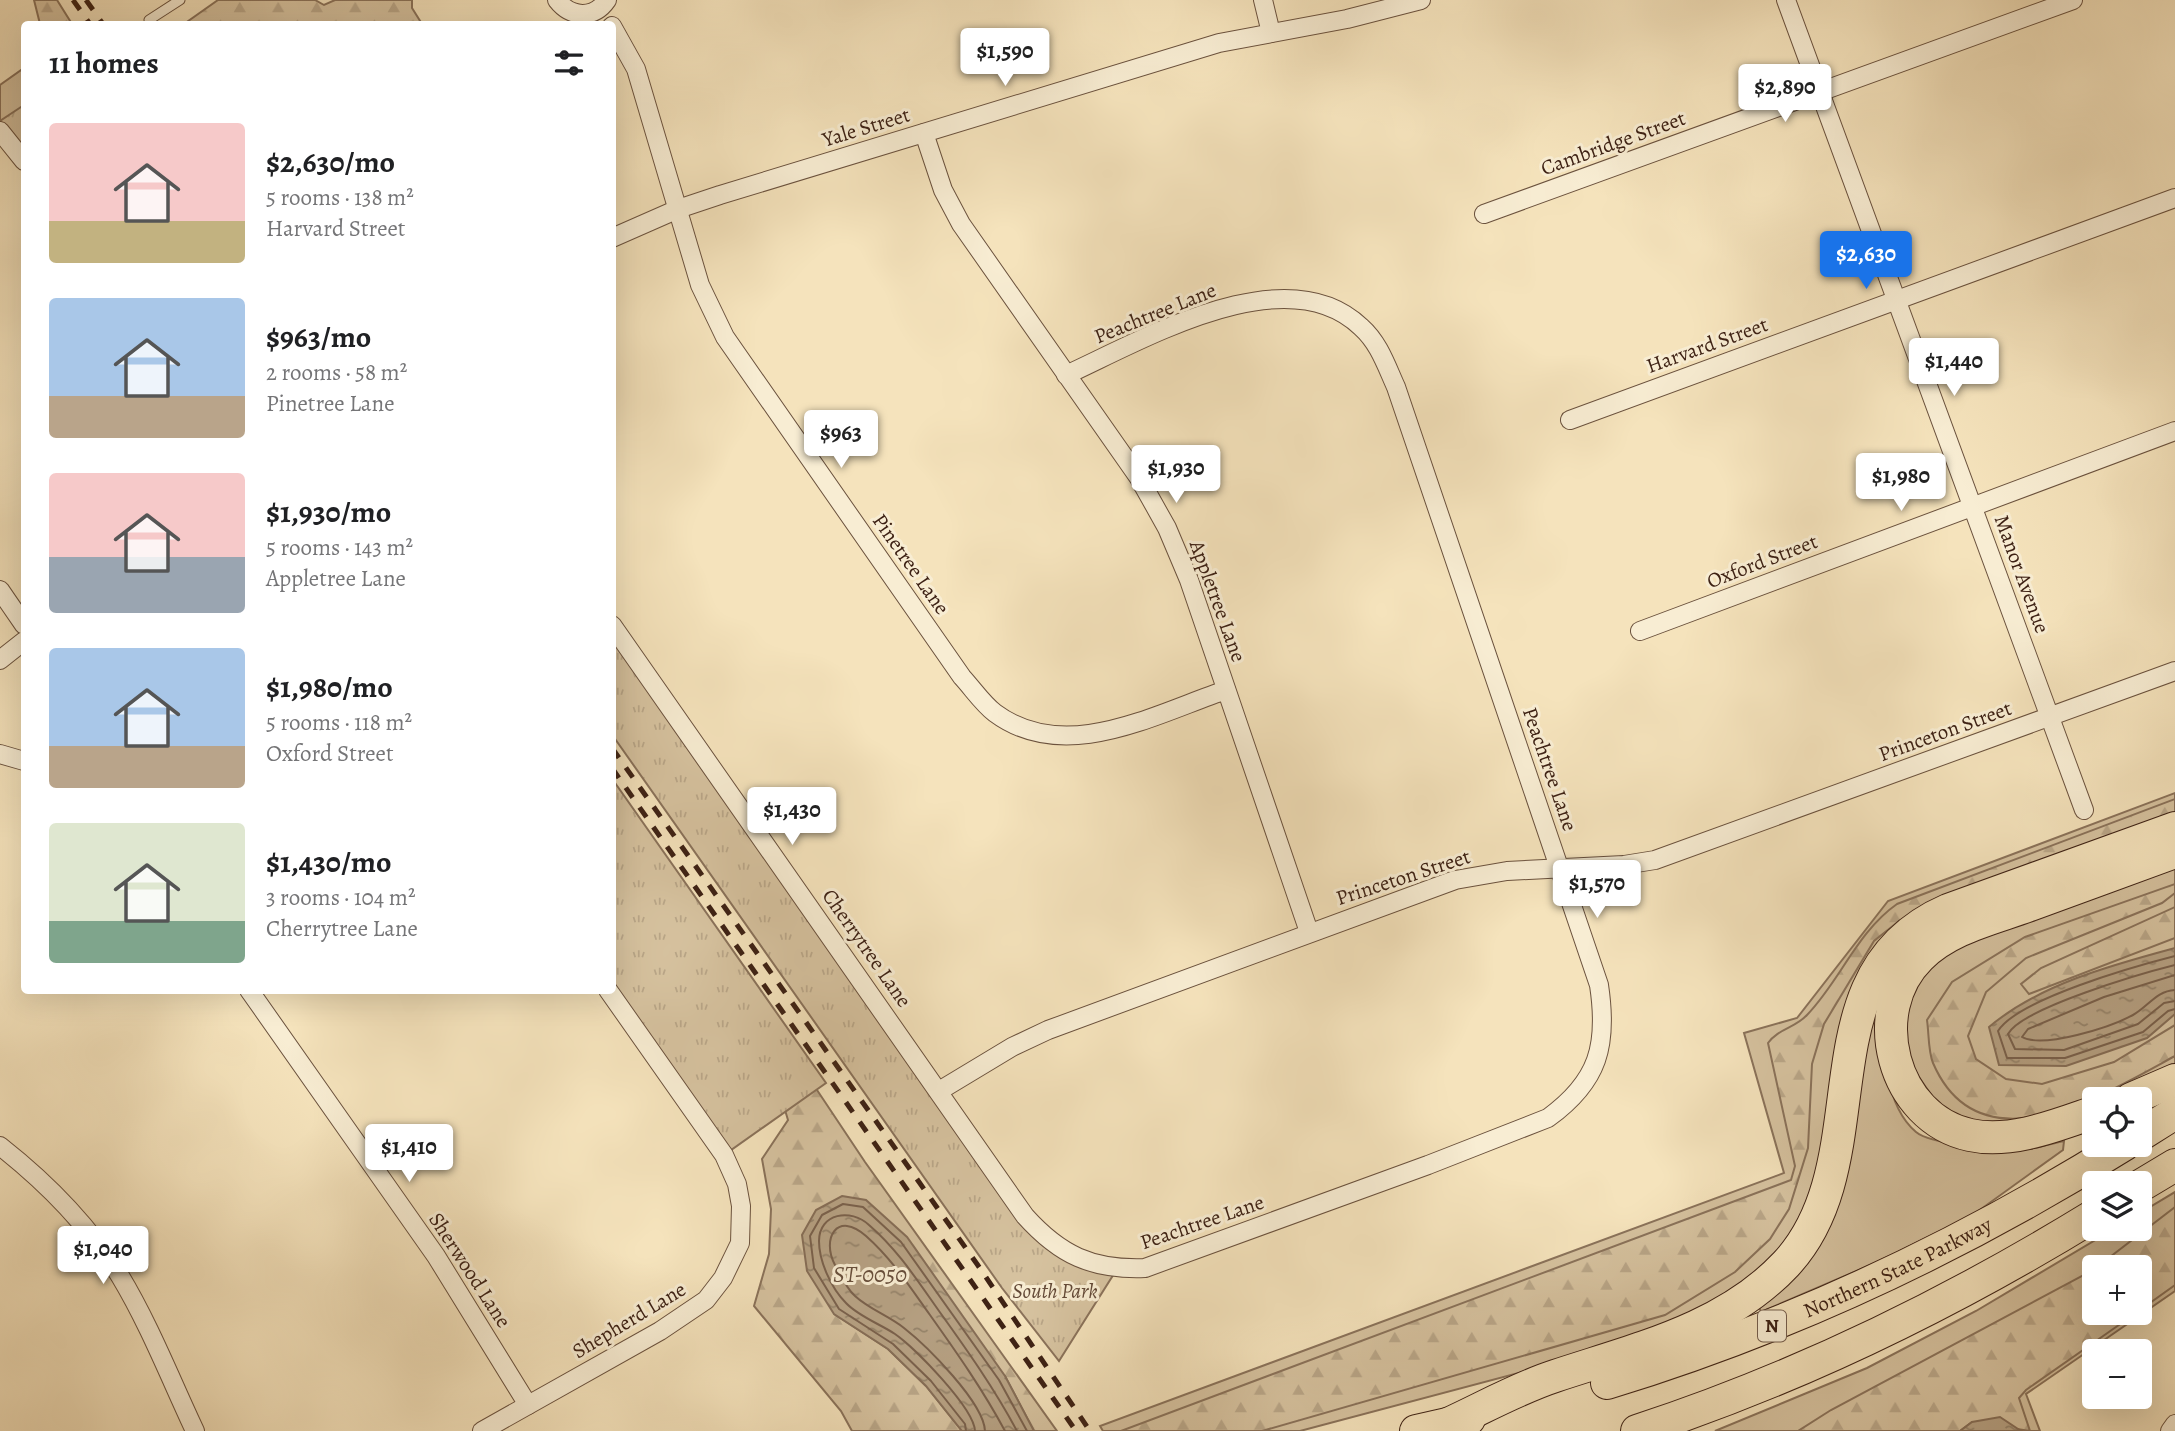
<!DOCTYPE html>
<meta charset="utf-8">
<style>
:root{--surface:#fff;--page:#f2f2f2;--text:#202124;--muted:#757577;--accent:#1a73e8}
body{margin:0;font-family:Alegreya,serif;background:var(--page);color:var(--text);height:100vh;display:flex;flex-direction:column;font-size:26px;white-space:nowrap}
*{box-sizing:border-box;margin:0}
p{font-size:23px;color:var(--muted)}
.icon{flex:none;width:38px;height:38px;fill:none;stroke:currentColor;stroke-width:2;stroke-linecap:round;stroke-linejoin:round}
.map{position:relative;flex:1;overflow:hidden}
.side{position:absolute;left:21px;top:21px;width:595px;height:973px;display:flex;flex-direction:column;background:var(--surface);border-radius:7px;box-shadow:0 7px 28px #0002}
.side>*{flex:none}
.fabs{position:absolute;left:2082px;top:1087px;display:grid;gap:14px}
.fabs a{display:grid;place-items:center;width:70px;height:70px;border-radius:7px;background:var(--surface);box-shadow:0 7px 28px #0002;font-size:35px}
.price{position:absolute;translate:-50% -60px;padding:0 16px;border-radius:7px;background:#fff;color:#222;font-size:23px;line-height:46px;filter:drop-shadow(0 2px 4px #0008)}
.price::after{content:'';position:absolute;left:50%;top:42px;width:21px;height:16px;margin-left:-10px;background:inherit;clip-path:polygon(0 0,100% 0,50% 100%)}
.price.selected{background:var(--accent);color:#fff}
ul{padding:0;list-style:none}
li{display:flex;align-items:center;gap:21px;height:175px;padding:0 28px}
li span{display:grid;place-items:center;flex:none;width:196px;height:140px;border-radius:7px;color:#555}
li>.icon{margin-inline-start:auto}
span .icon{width:84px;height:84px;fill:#fffc;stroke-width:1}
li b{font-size:30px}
h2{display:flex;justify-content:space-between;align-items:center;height:84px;padding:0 28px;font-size:30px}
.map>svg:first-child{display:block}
.grass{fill:#d6c29f;stroke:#8a725a;stroke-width:2;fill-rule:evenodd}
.forest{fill:url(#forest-firs);stroke:#8a725a;stroke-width:2}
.park{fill:url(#park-tufts);stroke:#8a725a;stroke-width:2}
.water{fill:url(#water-ripples);stroke:#866e57;stroke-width:2}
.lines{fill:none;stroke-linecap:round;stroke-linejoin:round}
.shore{stroke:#7a614c;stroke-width:2}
.service-casing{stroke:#6b523e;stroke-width:11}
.minor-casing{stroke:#6b523e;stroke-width:20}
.motorway-casing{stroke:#3d2114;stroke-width:34}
.service{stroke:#f8edd3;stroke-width:9}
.minor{stroke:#f8edd3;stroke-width:18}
.motorway{stroke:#f5e3bc;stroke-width:32}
.rail{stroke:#3d2114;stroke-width:5;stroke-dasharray:12 12;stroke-linecap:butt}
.labels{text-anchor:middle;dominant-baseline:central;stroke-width:6;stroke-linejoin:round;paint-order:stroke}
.shield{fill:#f8edd3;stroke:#755e4d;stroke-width:2}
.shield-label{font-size:19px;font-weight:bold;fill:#3d2114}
.street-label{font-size:21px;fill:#3d2114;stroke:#f8edd3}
.park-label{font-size:21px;font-style:italic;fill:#634937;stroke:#f8edd3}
.water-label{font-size:23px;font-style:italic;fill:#674e3b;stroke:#f8edd3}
</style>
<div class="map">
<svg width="2175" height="1431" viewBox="0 0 2175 1431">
<defs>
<pattern id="forest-firs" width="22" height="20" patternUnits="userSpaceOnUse" patternTransform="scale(1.75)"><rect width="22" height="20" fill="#d6c29f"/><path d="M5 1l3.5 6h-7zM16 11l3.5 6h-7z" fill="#b9a688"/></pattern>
<pattern id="park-tufts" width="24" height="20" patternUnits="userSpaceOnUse" patternTransform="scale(1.75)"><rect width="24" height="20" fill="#d6c29f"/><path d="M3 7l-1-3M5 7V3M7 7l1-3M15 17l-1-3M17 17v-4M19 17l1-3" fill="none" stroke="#b9a688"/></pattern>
<pattern id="water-ripples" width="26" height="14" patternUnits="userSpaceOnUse" patternTransform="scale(1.75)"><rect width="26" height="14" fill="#b6a183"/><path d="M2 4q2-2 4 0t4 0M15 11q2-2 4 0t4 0" fill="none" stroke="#95836a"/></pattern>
</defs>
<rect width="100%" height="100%" fill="#f5e3bc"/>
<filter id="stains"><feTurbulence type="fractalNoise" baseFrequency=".00286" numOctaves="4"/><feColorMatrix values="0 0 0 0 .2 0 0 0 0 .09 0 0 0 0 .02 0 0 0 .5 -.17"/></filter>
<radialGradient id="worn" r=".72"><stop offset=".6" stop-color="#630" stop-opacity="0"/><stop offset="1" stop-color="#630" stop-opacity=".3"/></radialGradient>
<!-- grass -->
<g class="grass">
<path d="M24,68V155L0,126V85Z"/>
<path d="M2175,793V820L1881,945L1849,993L1816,1197L1774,1263L1712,1309L1647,1339L1300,1431H1103L1100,1426L1784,1173L1744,1033L1797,1018L1888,901Z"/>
<path d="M2175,866V1073L2120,1099H2095L1987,1131L1946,1116L1907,1060L1901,1018L1919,977L1948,949Z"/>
<path d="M1874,1002L1883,1009C1883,1047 1884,1105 1916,1132C1930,1144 2002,1152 2022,1150C2036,1148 2050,1144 2064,1141L2063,1150L1970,1217L1875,1263L1761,1312L1758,1304L1807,1259Z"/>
<path d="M2175,1192V1291L2026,1394L2040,1431H1715L1867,1368L1976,1311L2114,1229L2140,1228V1213ZM2095,1267H2140V1312H2095Z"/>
</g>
<!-- forest -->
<g class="forest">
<path d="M34,0H57L72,24H40Z"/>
<path d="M218,0H315L324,5L335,0H412V8L422,24H184Z"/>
<path d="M2175,799V814L1925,908L1899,921L1874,941L1824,1024L1812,1064L1808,1148L1789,1209L1770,1239L1735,1272L1665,1315L1262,1431H1121L1791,1180L1795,1166L1768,1043C1778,1029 1795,1028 1807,1015C1840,981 1857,932 1897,904Z"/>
<path d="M2175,884V893L2162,903L2026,958L1986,992L1968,1036L1976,1059L2006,1079L2042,1084L2114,1062L2175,1025V1056C2105,1094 1980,1172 1933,1063C1928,1051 1929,1033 1927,1020L1952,982L2025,937Z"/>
<path d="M2175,907V938L2029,994L2021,984L2041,968Z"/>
<path d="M805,1072L865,1162L1057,1431H1034L1005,1376L834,1314L888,1349L926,1386L962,1431H852L841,1411L754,1306L769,1254L771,1209L762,1159L788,1120L774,1073Z"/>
<path d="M2175,1207V1285L2140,1310V1267H2097Z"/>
<path d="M2095,1269V1312L2136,1313L2026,1390L2019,1398L2030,1431L1972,1422L1960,1431H1798L1831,1410Z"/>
</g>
<!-- park -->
<g class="park">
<path d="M24,105V161L0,131V121Z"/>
<path d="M612,626L1043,1235L1117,1269L1059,1361L1002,1288L613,736Z"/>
<path d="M613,780L826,1083L724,1155L612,990Z"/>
</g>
<!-- water -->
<g class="water">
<path d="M2175,948V1014L2147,1038L2066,1066L1999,1065L1989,1027C2040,984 2112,965 2175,948Z"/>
<path d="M842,1196L866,1200L907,1237L1005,1376L1034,1431H962L926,1386L888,1349L834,1314L807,1271L802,1235L816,1210Z"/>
<path d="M2000,1417L2021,1431H1960L1972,1422Z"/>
</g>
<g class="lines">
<!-- shore -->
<g class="shore">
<path d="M2175,956C2136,966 2018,999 1998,1031L2007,1058H2065L2143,1032L2168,1011L2175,1009"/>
<path d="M2175,965C2143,973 2022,1008 2008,1034L2015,1049L2064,1050L2138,1024L2164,1003L2175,1001"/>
<path d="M2175,975L2104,997L2028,1029L2022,1037C2043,1049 2111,1027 2133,1015C2149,1006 2156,991 2175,990"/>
<path d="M966,1431L965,1424L931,1381L893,1344L839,1309L814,1268L810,1236L822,1215L843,1204L863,1207L901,1242L999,1380L1027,1431"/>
<path d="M975,1431C974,1408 915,1348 895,1334C880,1324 858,1316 846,1303C831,1288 819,1261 819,1241C819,1213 851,1208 869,1225C898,1250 917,1280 939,1311C967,1350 994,1388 1017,1431"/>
<path d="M985,1431C984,1403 927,1346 904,1328C889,1316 869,1309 855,1296C847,1289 840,1275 835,1265C821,1239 837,1210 866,1236C892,1259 910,1287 930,1315C957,1353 983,1390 1005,1431"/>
</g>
<defs>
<path id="service" d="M149,20L180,0"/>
<g id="minor">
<path d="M557,0C571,18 594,19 607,0"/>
<path d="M1263,0L1271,33"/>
<path d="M1786,0L2084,810"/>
<path d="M612,26L636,69L700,285L725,337L962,677C973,689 983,704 995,713C1065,765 1155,714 1226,690"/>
<path d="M0,131L24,161"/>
<path d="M924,133L943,190L961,224L1139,478L1167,528L1189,580L1309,932"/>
<path d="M1484,214L2073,0"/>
<path d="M612,238L678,209L720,195L1219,43L1347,19L1421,0"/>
<path d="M1570,420L2175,198"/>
<path d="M0,590L24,625"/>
<path d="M612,625L1025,1216C1060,1255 1092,1270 1145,1268L1428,1165L1548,1118C1599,1081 1608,1045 1599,985L1396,387C1386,365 1379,343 1361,327C1286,255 1143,340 1066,375"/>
<path d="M1640,631L2175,431"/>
<path d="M0,660L24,641"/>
<path d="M0,754L24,761"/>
<path d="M249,990L436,1256L528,1405"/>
<path d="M939,1091L1012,1047L1048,1030L1455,880L1507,871L1624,865L1655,860L2175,671"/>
<path d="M0,1146C47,1183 88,1224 120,1276C149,1324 171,1380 195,1431"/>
<path d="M482,1431L660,1331L706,1300L723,1278L740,1243L741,1206L737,1184L724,1155L608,990"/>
<path d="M2170,1431L2175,1424"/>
</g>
<g id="motorway">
<path d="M2131,1099L2175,1080"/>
<path d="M2095,1112C2057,1125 2011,1144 1970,1135C1892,1118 1865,1011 1920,957C1949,928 1992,919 2030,905C2078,887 2127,870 2175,852"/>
<path d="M2140,1135L2175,1113"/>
<path d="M2140,1186L2175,1165"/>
<path id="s1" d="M1607,1383C1791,1327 1962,1246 2125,1144"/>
<path d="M1448,1424C1483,1408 1518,1388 1555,1376C1636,1349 1725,1329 1786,1264C1883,1160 1798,975 1948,910L2175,828"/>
<path d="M1416,1431L1469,1419"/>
<path d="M1637,1431C1799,1378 1950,1304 2095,1215"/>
</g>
</defs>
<!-- service casing -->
<use href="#service" class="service-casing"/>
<!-- minor casing -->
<use href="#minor" class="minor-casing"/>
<!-- motorway casing -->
<use href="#motorway" class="motorway-casing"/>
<!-- service -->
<use href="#service" class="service"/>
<!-- minor -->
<use href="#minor" class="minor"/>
<!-- motorway -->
<use href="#motorway" class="motorway"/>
<!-- rail -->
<g class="rail">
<path d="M73,0L90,24"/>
<path d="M86,0L103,24"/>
<path d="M612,748L977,1264L1090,1431"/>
<path d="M612,768L1076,1431"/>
</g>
</g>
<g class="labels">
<!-- shield labels -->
<rect class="shield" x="1758" y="1310.5" width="28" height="31" rx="5"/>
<g class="shield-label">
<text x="1772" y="1326">N</text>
</g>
<!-- street labels -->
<g class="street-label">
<text transform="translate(866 127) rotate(-17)">Yale Street</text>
<text transform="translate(1613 143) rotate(-20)">Cambridge Street</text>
<text transform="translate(1155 313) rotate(-22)">Peachtree Lane</text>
<text transform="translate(1707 345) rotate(-20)">Harvard Street</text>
<text transform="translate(1762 561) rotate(-21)">Oxford Street</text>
<text transform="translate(911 564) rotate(55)">Pinetree Lane</text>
<text transform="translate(2022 574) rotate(70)">Manor Avenue</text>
<text transform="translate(1218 601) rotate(70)">Appletree Lane</text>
<text transform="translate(1945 731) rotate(-20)">Princeton Street</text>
<text transform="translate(1550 769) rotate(71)">Peachtree Lane</text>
<text transform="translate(1403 877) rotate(-18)">Princeton Street</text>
<text transform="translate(867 948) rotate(55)">Cherrytree Lane</text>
<text transform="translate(1202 1222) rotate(-19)">Peachtree Lane</text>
<text stroke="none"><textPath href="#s1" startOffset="313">Northern State Parkway</textPath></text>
<text transform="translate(470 1270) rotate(57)">Sherwood Lane</text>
<text transform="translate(629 1320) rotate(-31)">Shepherd Lane</text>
</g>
<!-- park labels -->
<g class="park-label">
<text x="1055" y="1291">South Park</text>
</g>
<!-- water labels -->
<g class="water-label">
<text x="870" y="1274">ST-0050</text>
</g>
</g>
<rect width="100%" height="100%" filter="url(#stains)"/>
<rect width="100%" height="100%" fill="url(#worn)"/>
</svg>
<div class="fabs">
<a><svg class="icon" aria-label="locate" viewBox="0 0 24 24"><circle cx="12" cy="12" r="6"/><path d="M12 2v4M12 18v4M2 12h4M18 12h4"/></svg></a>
<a><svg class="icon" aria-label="layers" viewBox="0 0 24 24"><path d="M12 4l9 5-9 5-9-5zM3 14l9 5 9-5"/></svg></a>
<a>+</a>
<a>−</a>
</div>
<b class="price" style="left:1005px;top:88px">$1,590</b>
<b class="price" style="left:1785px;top:124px">$2,890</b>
<b class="price selected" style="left:1866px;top:291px">$2,630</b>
<b class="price" style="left:1954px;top:398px">$1,440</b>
<b class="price" style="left:841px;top:470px">$963</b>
<b class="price" style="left:1176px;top:505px">$1,930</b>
<b class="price" style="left:1901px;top:513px">$1,980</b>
<b class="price" style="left:792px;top:847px">$1,430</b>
<b class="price" style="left:1597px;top:920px">$1,570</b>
<b class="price" style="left:409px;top:1184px">$1,410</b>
<b class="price" style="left:103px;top:1286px">$1,040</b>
<section class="side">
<h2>11 homes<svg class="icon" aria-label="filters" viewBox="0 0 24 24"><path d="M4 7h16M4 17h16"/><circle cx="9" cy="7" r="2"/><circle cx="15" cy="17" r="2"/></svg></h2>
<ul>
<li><span style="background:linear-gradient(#f6c9c9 70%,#c2b280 0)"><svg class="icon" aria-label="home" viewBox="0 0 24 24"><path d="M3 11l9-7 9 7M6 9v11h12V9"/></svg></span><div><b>$2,630/mo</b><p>5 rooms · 138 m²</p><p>Harvard Street</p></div></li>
<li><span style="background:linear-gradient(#a9c7e8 70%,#b9a48a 0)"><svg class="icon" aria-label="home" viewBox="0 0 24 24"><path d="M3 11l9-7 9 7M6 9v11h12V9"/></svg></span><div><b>$963/mo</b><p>2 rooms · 58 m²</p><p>Pinetree Lane</p></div></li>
<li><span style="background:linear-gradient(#f6c9c9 60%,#9aa5b1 0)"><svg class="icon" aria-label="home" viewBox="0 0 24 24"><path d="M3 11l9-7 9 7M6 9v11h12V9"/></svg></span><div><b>$1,930/mo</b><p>5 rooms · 143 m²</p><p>Appletree Lane</p></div></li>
<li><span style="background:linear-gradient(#a9c7e8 70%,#b9a48a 0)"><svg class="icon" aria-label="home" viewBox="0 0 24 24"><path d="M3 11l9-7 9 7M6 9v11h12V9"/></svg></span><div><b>$1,980/mo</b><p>5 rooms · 118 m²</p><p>Oxford Street</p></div></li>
<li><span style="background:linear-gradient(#dfe7d0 70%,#7fa58c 0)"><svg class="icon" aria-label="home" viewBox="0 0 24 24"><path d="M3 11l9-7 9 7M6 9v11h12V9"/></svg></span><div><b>$1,430/mo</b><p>3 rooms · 104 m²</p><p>Cherrytree Lane</p></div></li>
</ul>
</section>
</div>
